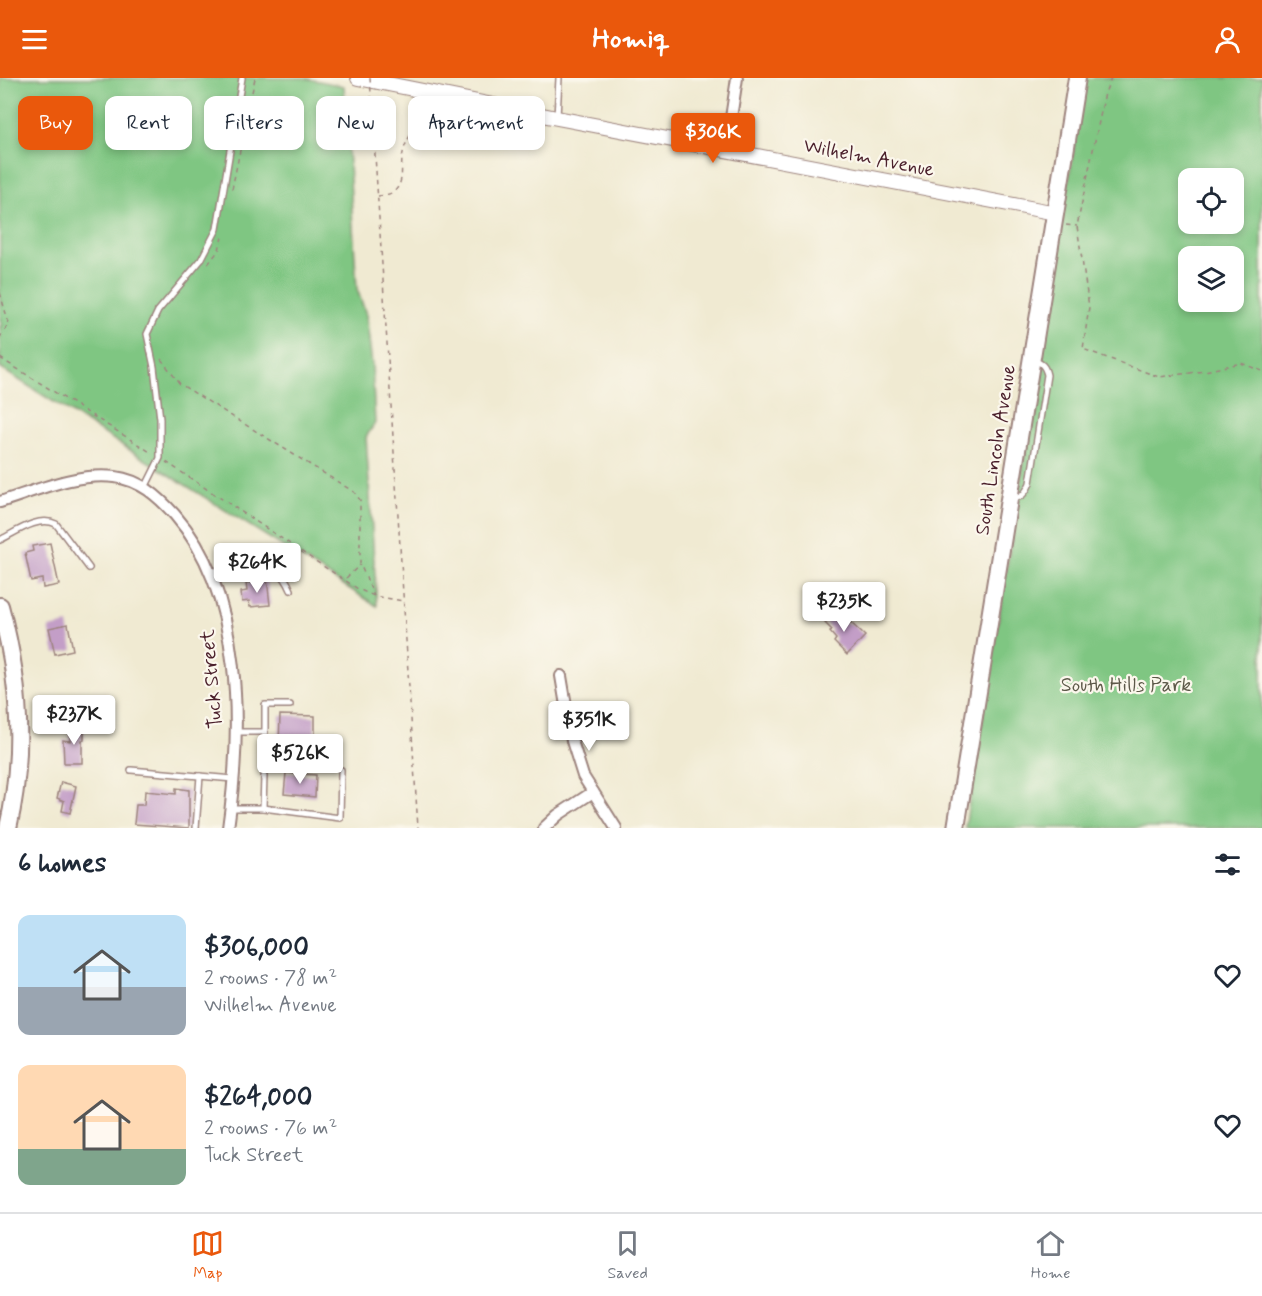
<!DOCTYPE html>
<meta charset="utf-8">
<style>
:root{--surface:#fff;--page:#f2f2f3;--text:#1f2937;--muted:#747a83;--line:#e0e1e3;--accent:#ea580c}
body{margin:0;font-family:Mynerve,sans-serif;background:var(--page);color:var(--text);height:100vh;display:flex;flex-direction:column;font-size:22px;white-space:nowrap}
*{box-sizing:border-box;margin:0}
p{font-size:20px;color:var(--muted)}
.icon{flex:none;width:33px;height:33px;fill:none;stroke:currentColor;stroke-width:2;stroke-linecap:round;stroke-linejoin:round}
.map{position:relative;height:750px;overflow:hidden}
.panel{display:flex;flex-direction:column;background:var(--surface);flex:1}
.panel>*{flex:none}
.banner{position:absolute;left:18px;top:18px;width:600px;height:54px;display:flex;gap:12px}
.fabs{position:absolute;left:1178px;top:90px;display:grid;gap:12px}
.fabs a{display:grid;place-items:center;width:66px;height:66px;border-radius:12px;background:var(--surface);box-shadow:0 3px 9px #0003;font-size:30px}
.price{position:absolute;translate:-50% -51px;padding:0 14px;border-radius:6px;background:#fff;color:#222;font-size:20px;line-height:39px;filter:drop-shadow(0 2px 3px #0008)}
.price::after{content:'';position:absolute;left:50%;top:36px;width:18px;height:14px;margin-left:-9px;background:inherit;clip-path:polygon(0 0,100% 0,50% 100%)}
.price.active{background:var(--accent);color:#fff}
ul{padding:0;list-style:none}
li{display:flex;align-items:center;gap:18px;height:150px;padding:0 18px}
li span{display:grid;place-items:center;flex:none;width:168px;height:120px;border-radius:12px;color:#555}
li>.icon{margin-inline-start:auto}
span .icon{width:72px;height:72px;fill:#fffc;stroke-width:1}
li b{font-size:26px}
h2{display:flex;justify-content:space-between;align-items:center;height:72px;padding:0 18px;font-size:26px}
.tag{padding:0 21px;border-radius:12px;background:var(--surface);box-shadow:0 3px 9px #0003;font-size:21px;line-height:54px}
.tag.active{background:var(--accent);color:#fff}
header{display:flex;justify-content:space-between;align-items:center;height:78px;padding:0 18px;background:var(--accent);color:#fff;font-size:27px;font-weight:800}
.menu{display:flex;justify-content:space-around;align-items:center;height:84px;border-top:2px solid var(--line);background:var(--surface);font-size:16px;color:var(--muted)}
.menu a{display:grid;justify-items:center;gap:3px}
.menu .active{color:var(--accent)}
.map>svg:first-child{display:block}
.green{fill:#7fc682;stroke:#647256;stroke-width:1.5;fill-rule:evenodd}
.building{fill:#c39ec7}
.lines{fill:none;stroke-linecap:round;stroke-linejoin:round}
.service-casing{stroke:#9d847e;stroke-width:8}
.minor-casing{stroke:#9d847e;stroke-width:14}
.tertiary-casing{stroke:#9d847e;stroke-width:16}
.secondary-casing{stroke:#9d847e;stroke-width:20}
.path{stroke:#9d847e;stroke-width:1.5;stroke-dasharray:4.5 4.5;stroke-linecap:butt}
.service{stroke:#fff;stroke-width:5}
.minor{stroke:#fff;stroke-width:10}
.tertiary{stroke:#fff;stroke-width:14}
.secondary{stroke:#fff;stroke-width:16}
.path-bridge{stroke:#9d847e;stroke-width:1.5;stroke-dasharray:4.5 4.5;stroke-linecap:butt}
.labels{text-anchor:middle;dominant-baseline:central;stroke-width:4.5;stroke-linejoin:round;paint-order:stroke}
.street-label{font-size:20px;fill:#4a1f2b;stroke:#fbf7ec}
.park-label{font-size:20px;fill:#5d5949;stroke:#fbf7ec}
</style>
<header><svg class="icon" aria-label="menu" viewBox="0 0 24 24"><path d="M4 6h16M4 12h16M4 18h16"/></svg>Homiq<svg class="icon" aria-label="person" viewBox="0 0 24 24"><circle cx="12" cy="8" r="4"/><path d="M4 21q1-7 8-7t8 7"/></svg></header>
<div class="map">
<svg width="1262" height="750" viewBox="0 0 1262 750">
<rect width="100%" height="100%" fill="#fbf7ec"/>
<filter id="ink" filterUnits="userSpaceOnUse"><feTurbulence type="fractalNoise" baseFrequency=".0167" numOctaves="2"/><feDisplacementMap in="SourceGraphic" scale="12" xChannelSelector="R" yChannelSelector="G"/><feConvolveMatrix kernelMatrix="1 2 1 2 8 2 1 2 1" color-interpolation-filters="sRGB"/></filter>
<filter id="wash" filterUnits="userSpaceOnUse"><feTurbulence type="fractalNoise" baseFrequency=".008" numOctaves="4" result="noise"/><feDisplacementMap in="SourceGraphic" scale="24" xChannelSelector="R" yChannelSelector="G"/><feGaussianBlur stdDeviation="1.35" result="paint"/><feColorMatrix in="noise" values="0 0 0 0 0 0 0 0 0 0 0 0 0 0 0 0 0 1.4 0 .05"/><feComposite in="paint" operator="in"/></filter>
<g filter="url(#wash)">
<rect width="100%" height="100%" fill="#f0ead2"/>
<!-- green -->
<g class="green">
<path d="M0,0H304L344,8L357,211L366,236L372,286L375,345L366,359L377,528L0,290V248H2L0,242Z"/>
<path d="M1085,0H1262V750H965ZM1188,100H1233V146H1188ZM1188,178H1233V224H1188Z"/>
</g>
<g id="blocks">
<!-- building -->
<g class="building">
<path d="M50,465L59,507L43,510L42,501L31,503L25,475L33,473L32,468Z"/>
<path d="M267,501L270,527L250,529L249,523L242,524L241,514L247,513L246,505Z"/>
<path d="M836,534L848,546L850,544L865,558L847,577L834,564L836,561L830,554L832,552L825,545Z"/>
<path d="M68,546L73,572L55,576L49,550Z"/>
<path d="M280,637L315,638V663H310V666H279Z"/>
<path d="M70,648H84V662H82V685H64L63,662L70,663Z"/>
<path d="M286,695L316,697L315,719L284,716Z"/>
<path d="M61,704L76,708L70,735L62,733L64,723L57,720Z"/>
<path d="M176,710L189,712V750L134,746L136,727H144L145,713L176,716Z"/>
</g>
</g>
</g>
<g filter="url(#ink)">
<use href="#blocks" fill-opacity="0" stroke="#9d847e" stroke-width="1.5"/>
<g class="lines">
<defs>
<g id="service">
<path d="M557,39L559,0"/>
<path d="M145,410L160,380V341L154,289L147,256L158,233L201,182L217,151L242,0"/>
<path d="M1011,421C1021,421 1026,415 1030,405L1047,297C1045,288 1042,285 1033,282"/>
<path d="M0,462C16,454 39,437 56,446L89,490"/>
<path d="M211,494C242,485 275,473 291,512"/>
<path d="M235,654H265V627H290"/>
<path d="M131,692L233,701"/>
<path d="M231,730H263L264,698"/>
<path d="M263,730L340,740L341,692"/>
<path d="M196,750L200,698"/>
</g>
<g id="minor">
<path d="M726,73L737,0"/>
<path d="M0,424C35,413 77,394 115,399C140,402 158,418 175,437C244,516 242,651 228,750"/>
<path d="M561,598L572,663L583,698L616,750"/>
<path d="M544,750L558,737L593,714"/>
</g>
<path id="tertiary" d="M358,0L557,40L1056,135"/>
<g id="secondary">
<path d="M0,528C20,601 25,676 8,750"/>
<path d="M956,750L1077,0"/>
</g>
</defs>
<!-- service casing -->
<use href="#service" class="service-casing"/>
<!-- minor casing -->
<use href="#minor" class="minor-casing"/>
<!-- tertiary casing -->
<use href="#tertiary" class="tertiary-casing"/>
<!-- secondary casing -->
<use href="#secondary" class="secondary-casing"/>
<!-- path -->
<g class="path">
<path d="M1111,0L1105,15L1077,148L1089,229L1083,271L1159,299L1205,293L1241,285L1262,293"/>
<path d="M372,30L418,750"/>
<path d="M232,111L255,0"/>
<path d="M378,118C386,117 394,116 398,109C403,101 401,90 402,81C405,54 426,36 452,32"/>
<path d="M1066,147L1077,148"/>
<path d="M208,186L219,172L222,159"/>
<path d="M0,215L9,246L0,259"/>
<path d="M0,280L152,375"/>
<path d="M161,281L180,306L354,414L360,422V486L374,518"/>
<path d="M166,384L358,511L374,518L403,523"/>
<path d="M346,500L360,487"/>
</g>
<!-- service -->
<use href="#service" class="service"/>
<!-- minor -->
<use href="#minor" class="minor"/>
<!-- tertiary -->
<use href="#tertiary" class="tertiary"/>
<!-- secondary -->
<use href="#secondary" class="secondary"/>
<!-- path-bridge -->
<path class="path-bridge" d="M370,0L372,30"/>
</g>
</g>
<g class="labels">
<!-- street labels -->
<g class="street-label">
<text transform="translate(869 80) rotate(11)">Wilhelm Avenue</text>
<text transform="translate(996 372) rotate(-81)">South Lincoln Avenue</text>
<text transform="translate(212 601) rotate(-95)">Tuck Street</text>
</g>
<!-- park labels -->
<g class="park-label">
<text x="1126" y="607">South Hills Park</text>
</g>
</g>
</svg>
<div class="fabs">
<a><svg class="icon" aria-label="locate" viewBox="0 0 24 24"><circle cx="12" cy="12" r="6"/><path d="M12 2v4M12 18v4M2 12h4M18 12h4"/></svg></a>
<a><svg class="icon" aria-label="layers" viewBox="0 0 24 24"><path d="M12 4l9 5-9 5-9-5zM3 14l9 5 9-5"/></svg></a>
</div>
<b class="price active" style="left:713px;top:86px">$306K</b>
<b class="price" style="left:257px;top:516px">$264K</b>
<b class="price" style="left:844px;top:555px">$235K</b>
<b class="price" style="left:74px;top:668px">$237K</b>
<b class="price" style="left:589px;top:674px">$351K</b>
<b class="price" style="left:300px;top:707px">$526K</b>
<div class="banner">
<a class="tag active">Buy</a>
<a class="tag">Rent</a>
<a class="tag">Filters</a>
<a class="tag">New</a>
<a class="tag">Apartment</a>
</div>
</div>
<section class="panel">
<h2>6 homes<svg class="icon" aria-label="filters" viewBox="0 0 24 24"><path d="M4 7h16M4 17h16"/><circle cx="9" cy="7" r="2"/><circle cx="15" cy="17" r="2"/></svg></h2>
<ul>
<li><span style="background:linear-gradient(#bfe0f5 60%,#9aa5b1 0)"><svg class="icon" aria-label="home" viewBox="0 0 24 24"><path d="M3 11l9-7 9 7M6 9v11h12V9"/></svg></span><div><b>$306,000</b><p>2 rooms · 78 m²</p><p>Wilhelm Avenue</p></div><svg class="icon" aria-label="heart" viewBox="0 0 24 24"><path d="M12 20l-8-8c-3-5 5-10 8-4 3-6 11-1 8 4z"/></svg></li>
<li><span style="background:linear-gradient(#ffd9b3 70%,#7fa58c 0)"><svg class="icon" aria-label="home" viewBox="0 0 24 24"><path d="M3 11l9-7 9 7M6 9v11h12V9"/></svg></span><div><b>$264,000</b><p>2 rooms · 76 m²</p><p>Tuck Street</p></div><svg class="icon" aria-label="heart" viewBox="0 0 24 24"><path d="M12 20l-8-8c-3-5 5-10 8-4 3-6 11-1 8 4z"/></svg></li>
</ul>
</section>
<nav class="menu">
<a class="active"><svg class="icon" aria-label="map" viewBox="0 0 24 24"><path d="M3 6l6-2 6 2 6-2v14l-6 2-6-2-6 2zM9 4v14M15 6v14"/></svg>Map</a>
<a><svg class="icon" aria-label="saved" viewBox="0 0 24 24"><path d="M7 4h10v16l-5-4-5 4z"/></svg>Saved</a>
<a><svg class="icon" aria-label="home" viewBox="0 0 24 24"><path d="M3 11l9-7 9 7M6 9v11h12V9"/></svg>Home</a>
</nav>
